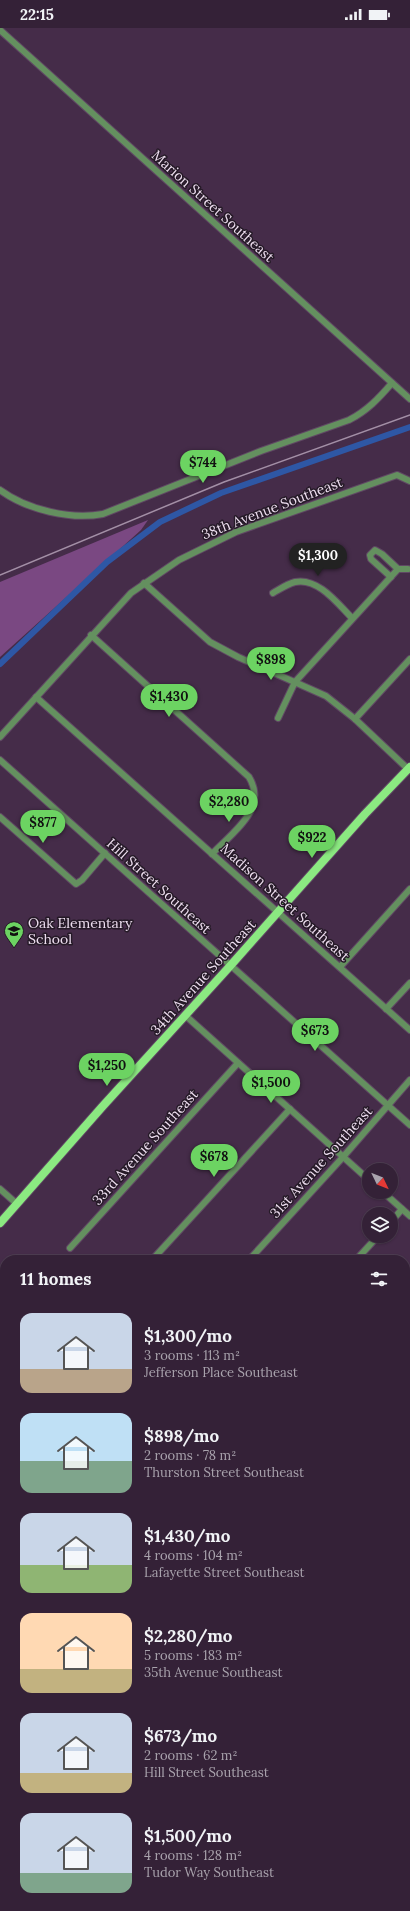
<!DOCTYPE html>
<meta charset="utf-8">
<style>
:root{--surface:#342137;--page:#3c293f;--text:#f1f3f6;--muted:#a9a3ad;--line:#4e3e52;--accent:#6cd362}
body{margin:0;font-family:Lora,serif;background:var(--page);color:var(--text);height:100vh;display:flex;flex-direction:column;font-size:15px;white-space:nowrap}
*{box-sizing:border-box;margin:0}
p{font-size:13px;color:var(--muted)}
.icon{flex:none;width:22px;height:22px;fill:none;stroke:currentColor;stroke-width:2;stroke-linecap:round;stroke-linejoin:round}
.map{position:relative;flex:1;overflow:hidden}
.drawer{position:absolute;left:0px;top:1227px;width:410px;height:656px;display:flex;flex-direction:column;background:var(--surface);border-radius:16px 16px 0 0;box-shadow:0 1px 3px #0004,0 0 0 1px var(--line)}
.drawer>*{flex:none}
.needle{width:26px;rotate:133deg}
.buttons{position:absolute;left:362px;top:1135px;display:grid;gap:8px}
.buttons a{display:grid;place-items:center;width:36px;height:36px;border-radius:50%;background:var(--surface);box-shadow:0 1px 3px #0004,0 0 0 1px var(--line);font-size:20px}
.price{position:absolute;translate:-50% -34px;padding:0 9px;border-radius:14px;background:var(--accent);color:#111;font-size:13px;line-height:26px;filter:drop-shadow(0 1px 2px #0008)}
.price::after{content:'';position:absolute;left:50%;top:24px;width:12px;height:9px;margin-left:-6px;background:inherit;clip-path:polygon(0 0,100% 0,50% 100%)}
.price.current{background:#222;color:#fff}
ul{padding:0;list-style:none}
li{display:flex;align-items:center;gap:12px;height:100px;padding:0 20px}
li span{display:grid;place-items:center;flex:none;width:112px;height:80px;border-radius:12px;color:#555}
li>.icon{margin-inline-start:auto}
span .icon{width:48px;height:48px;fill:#fffc;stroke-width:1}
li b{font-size:17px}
h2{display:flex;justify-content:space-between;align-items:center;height:48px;padding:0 20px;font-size:17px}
.status{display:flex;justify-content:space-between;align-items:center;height:28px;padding:0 20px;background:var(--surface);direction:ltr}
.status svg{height:11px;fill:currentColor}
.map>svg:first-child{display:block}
.green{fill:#7a4882}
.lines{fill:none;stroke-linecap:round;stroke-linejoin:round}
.canal{stroke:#2e57a5;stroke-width:6}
.minor-casing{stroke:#604864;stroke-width:8}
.major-casing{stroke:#604864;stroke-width:10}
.minor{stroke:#64905f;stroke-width:6}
.major{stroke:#8be981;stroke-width:8}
.rail{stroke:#a38fa6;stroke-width:1.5}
.labels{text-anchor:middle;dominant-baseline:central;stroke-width:3;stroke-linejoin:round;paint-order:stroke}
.street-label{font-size:14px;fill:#eedef0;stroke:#251a27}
.poi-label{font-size:14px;fill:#eedef0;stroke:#251a27;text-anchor:start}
</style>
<div class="status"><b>22:15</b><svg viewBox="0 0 49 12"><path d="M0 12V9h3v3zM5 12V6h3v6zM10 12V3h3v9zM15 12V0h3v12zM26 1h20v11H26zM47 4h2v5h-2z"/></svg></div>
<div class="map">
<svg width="410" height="1883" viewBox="0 0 410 1883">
<rect width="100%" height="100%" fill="#452c49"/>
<!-- green -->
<path class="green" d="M148,492L141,502L0,629V554Z"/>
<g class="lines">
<!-- canal -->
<path class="canal" d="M0,636L107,534L160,494L221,465L410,399"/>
<defs>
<g id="minor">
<path d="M0,2L410,371"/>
<path d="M0,462C27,482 71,492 103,486L261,423L349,392C367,383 379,370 392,355"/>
<path d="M391,549L371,531L370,527L375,522L382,526L398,541H408"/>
<path d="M144,555L210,614L238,629L326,668L355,691L408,741"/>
<path d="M273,565C280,561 287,556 295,554C318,549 338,576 352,590"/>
<path d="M91,607L249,749C268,781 233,804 212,826"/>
<path d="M36,669L410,1002"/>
<path d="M278,690L295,654L398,541"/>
<path d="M355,691L410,631"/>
<path d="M0,709L131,565L179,532L236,504L397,447L410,453"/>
<path d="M0,732L410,1097"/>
<path d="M0,789L76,856L82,852L105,825"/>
<path d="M340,939L410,861"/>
<path d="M386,981L410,955"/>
<path d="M186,988L369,1152"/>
<path d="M0,1161L17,1176"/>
<path d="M383,1164L410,1188"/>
<path d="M391,1194L402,1181"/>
<path d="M70,1220L238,1035"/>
<path d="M152,1232L290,1081"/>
<path d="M249,1232L343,1129L410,1052"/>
<path d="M356,1232L378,1208"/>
<path d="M0,1248L5,1252"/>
<path d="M405,1294L410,1288"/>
<path d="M405,1390L410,1384"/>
<path d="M405,1480L410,1475"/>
<path d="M405,1521L410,1525"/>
<path d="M0,1530L5,1526"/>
<path d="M0,1580L5,1587"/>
<path d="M405,1635L410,1640"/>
<path d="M0,1723L5,1730"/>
<path d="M104,1878L108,1883"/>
</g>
<g id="major">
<path d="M0,1195L102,1079L231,937L365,786L410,739"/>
<path d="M0,1393L5,1398"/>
<path d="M405,1757L410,1762"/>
<path d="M90,1883L102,1878"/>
</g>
</defs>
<!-- minor casing -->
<use href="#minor" class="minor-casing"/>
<!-- major casing -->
<use href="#major" class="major-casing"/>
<!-- minor -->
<use href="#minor" class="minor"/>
<!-- major -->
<use href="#major" class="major"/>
<!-- rail -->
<path class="rail" d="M0,547L224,454L410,387"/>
</g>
<!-- icons -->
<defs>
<symbol id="school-pin" viewBox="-11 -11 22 30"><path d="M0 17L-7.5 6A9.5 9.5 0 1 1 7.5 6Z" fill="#6cd362" stroke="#251a27"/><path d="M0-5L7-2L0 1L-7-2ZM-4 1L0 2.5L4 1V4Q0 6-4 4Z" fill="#111"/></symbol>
</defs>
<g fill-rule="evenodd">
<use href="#school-pin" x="3" y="892" width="22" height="30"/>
</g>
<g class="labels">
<!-- street labels -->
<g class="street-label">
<text transform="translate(213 178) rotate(42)">Marion Street Southeast</text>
<text transform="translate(272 480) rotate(-21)">38th Avenue Southeast</text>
<text transform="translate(159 858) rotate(42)">Hill Street Southeast</text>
<text transform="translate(285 874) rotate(42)">Madison Street Southeast</text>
<text transform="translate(203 949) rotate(-48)">34th Avenue Southeast</text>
<text transform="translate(145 1119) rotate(-48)">33rd Avenue Southeast</text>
<text transform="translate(321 1134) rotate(-48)">31st Avenue Southeast</text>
</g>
<!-- poi labels -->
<g class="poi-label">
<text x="28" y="895">Oak Elementary<tspan x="28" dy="16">School</tspan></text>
</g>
</g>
</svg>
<div class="buttons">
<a><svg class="needle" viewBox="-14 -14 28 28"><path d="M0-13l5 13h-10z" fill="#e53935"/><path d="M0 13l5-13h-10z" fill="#a9a3ad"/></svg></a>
<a><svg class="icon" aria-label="layers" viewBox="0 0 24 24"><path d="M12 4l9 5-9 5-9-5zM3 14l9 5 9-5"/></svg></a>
</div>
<b class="price" style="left:203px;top:456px">$744</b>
<b class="price current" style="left:318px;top:549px">$1,300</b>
<b class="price" style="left:271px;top:653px">$898</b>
<b class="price" style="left:169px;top:690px">$1,430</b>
<b class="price" style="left:229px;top:795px">$2,280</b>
<b class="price" style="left:43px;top:816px">$877</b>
<b class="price" style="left:312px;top:831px">$922</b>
<b class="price" style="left:315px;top:1024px">$673</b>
<b class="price" style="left:107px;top:1059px">$1,250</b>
<b class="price" style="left:271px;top:1076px">$1,500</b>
<b class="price" style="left:214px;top:1150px">$678</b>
<section class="drawer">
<h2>11 homes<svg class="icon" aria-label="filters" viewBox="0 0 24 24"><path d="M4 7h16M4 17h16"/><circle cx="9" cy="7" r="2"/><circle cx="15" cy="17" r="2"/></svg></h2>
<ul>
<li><span style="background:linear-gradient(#c9d6e8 70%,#b9a48a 0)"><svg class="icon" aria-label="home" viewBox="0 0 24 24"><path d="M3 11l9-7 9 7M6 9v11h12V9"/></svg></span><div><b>$1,300/mo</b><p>3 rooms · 113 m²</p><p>Jefferson Place Southeast</p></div></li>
<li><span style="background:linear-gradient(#bfe0f5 60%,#7fa58c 0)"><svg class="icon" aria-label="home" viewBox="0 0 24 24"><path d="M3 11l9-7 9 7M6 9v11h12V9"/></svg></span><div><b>$898/mo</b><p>2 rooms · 78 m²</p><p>Thurston Street Southeast</p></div></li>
<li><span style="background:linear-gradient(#c9d6e8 65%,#8fb573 0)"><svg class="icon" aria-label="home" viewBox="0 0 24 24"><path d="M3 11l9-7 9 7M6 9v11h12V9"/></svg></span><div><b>$1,430/mo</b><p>4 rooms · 104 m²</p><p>Lafayette Street Southeast</p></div></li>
<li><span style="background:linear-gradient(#ffd9b3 70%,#c2b280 0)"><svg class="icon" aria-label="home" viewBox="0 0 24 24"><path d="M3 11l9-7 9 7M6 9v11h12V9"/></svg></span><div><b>$2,280/mo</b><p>5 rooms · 183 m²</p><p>35th Avenue Southeast</p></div></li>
<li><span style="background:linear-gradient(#c9d6e8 75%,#c2b280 0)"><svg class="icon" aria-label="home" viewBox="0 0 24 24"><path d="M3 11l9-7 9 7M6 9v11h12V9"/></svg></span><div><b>$673/mo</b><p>2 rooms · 62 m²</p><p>Hill Street Southeast</p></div></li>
<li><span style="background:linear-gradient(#c9d6e8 75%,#7fa58c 0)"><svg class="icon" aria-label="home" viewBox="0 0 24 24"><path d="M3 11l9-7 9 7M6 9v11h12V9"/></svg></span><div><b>$1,500/mo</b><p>4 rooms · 128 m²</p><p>Tudor Way Southeast</p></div></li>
</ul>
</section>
</div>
